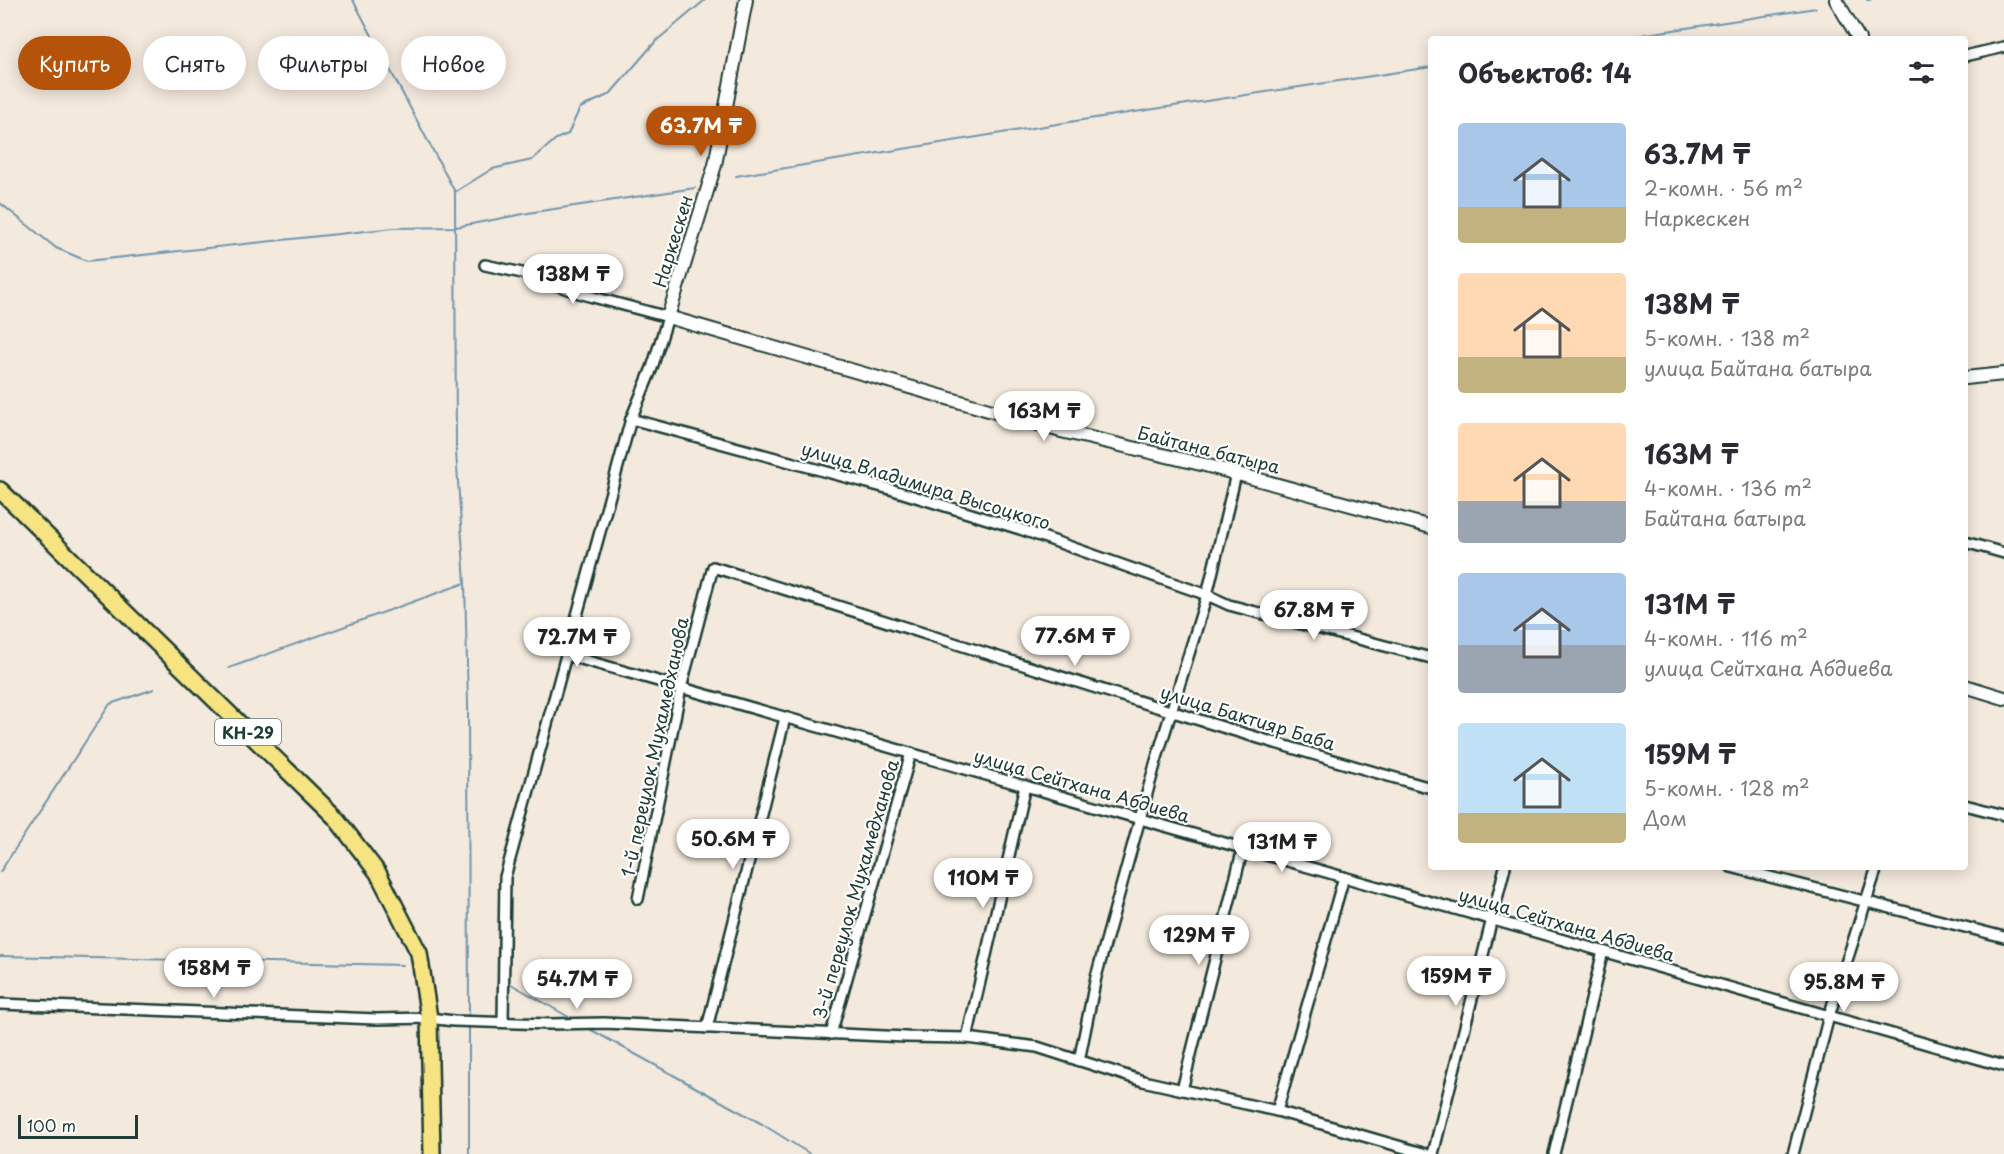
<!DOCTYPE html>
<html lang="ru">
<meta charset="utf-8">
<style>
:root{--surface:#fff;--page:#f7f7f7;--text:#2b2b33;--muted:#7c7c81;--accent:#b45309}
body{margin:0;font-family:"Playpen Sans",sans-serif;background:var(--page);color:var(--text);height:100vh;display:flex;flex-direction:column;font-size:22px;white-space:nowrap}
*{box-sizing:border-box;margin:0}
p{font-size:20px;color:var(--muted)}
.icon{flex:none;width:33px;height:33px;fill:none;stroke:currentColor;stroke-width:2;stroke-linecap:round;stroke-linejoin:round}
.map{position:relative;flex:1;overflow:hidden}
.details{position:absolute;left:1428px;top:36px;width:540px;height:834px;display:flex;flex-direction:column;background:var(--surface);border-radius:6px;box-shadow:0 3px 15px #0003}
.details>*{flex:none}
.top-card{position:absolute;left:18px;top:36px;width:570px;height:54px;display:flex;gap:12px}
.scale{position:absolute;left:18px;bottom:15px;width:120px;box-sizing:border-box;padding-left:6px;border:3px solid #1f3d34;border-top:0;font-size:16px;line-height:21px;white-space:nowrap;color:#1f3d34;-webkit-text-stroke:4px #fff;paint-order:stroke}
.price{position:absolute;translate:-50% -51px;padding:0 14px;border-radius:21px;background:#fff;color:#222;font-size:20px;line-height:39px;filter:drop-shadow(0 2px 3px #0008)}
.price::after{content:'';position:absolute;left:50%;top:36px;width:18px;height:14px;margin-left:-9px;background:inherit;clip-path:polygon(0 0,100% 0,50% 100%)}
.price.on{background:var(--accent);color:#fff}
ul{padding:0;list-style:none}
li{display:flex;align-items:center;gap:18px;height:150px;padding:0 30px}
li span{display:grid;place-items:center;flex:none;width:168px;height:120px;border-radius:6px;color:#555}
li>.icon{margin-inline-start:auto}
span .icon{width:72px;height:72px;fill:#fffc;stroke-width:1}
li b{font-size:26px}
h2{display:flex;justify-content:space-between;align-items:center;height:72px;padding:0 30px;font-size:26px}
.tag{padding:0 21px;border-radius:27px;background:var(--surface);box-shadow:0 3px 15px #0003;font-size:21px;line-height:54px}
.tag.on{background:var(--accent);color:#fff}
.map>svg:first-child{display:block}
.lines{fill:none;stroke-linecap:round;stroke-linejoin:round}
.stream{stroke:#6e96ad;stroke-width:2}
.minor-casing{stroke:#1f3d34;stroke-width:14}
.tertiary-casing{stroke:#1f3d34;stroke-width:16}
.primary-casing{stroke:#1f3d34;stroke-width:20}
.minor{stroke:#fff;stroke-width:9}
.tertiary{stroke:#fff;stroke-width:12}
.primary{stroke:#f6e381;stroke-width:15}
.labels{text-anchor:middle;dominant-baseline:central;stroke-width:4.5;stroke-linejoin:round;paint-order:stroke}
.shield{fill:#fff;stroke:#627771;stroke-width:1.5}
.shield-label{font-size:16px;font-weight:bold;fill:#1f3d34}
.street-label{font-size:18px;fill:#1f3d34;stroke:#fff}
</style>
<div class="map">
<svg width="2004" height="1154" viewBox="0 0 2004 1154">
<rect width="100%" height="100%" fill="#f4e9dd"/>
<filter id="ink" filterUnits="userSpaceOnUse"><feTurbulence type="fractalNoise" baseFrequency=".0167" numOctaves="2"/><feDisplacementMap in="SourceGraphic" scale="12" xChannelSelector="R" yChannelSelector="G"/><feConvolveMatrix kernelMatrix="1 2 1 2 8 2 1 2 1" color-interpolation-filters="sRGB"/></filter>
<g filter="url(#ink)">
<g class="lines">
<!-- stream -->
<g class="stream">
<path d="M353,0L455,192L456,452L465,583L468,704L469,1018"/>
<path d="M1867,0H1870"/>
<path d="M1615,39L1816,8"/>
<path d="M736,176L1082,120L1431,67"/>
<path d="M455,192L492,169L532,160L556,139L568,134L580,108L610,94L656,41L705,0"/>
<path d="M0,203L56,248L87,261L394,228L456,227L534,212L695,188"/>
<path d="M229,668L465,583"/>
<path d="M0,872L110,704L154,689"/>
<path d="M0,956L403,965"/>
<path d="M511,984L574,1020"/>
<path d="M469,1024V1154"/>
<path d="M586,1027L762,1124L810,1154"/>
</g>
<defs>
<g id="minor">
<path d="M1965,56L2004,47"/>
<path d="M485,265L522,273L582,294L668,317L652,368L631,419L505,877L503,1022"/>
<path d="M631,419L890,489L1020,529L1207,595L1229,605L1431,658"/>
<path d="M1965,542L2004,553"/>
<path d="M567,655L2004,1066"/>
<path d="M1965,805L2004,815"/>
<path d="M1731,867L2004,937"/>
<path d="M638,899L681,688L713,567C952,641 1190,721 1431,788"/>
<path d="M0,1004L376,1019L429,1018L454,1021L550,1024L604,1023L906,1037L967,1038L1037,1047L1143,1081L1277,1111L1426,1154"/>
<path d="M707,1028L785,718"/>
<path d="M831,1034L911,753"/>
<path d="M967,1038L1025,786"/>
<path d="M1079,1061L1096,977L1156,761L1207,595L1236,474"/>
<path d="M1182,1090L1243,848"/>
<path d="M1277,1111L1344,877"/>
<path d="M1433,1154L1505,867"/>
<path d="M1554,1154L1603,951"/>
<path d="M1793,1154L1829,1016L1877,867"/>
</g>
<g id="tertiary">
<path d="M746,0L715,165L668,317L1061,431L1205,465L1431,527"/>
<path d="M1836,0L1859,39"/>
<path d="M1965,378L2004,374"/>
<path d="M1965,686L2004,698"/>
</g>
<path id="primary" d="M0,490L335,817L378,873L419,953L429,1018L432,1154"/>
</defs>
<!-- minor casing -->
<use href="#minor" class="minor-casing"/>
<!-- tertiary casing -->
<use href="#tertiary" class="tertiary-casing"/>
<!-- primary casing -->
<use href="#primary" class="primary-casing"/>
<!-- minor -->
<use href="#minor" class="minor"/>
<!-- tertiary -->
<use href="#tertiary" class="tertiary"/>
<!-- primary -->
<use href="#primary" class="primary"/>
</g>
</g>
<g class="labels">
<!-- shield labels -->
<rect class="shield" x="215" y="719" width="66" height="26" rx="4.5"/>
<g class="shield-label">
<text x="248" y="732">КН-29</text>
</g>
<!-- street labels -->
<g class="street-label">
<text transform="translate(672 241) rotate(-73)">Наркескен</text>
<text transform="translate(1209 449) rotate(14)">Байтана батыра</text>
<text transform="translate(926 485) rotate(17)">улица Владимира Высоцкого</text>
<text transform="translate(1248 717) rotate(17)">улица Бактияр Баба</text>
<text transform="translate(654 747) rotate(-78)">1-й переулок Мухамедханова</text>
<text transform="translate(1082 785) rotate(16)">улица Сейтхана Абдиева</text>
<text transform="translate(855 889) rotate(-74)">3-й переулок Мухамедханова</text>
<text transform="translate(1567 924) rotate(16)">улица Сейтхана Абдиева</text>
</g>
</g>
</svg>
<div class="scale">100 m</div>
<b class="price on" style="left:701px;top:157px">63.7M ₸</b>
<b class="price" style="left:573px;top:305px">138M ₸</b>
<b class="price" style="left:1044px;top:442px">163M ₸</b>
<b class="price" style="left:1314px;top:641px">67.8M ₸</b>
<b class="price" style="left:1075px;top:667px">77.6M ₸</b>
<b class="price" style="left:577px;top:668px">72.7M ₸</b>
<b class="price" style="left:733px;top:870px">50.6M ₸</b>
<b class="price" style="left:1282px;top:873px">131M ₸</b>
<b class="price" style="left:983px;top:909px">110M ₸</b>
<b class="price" style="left:1199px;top:966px">129M ₸</b>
<b class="price" style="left:214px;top:999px">158M ₸</b>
<b class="price" style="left:1456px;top:1007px">159M ₸</b>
<b class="price" style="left:577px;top:1010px">54.7M ₸</b>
<b class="price" style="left:1844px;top:1013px">95.8M ₸</b>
<div class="top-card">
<a class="tag on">Купить</a>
<a class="tag">Снять</a>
<a class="tag">Фильтры</a>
<a class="tag">Новое</a>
</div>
<section class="details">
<h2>Объектов: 14<svg class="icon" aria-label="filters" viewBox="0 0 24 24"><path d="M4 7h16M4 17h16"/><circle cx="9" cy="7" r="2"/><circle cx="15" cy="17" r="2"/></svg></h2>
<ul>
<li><span style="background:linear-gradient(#a9c7e8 70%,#c2b280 0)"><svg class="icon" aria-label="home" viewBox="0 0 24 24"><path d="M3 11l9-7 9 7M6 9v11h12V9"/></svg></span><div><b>63.7M ₸</b><p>2-комн. · 56 m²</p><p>Наркескен</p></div></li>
<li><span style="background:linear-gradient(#ffd9b3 70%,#c2b280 0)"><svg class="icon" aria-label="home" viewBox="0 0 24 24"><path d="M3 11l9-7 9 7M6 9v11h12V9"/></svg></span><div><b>138M ₸</b><p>5-комн. · 138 m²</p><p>улица Байтана батыра</p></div></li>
<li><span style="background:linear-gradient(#ffd9b3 65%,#9aa5b1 0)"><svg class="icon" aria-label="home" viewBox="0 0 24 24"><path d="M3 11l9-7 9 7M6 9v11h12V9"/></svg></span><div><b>163M ₸</b><p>4-комн. · 136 m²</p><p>Байтана батыра</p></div></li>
<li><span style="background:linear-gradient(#a9c7e8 60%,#9aa5b1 0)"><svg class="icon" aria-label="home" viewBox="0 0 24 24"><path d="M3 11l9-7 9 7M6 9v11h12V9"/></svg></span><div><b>131M ₸</b><p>4-комн. · 116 m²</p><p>улица Сейтхана Абдиева</p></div></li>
<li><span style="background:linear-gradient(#bfe0f5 75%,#c2b280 0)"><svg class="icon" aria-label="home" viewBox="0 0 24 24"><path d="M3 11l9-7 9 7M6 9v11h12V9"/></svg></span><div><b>159M ₸</b><p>5-комн. · 128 m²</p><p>Дом</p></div></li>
</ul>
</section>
</div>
